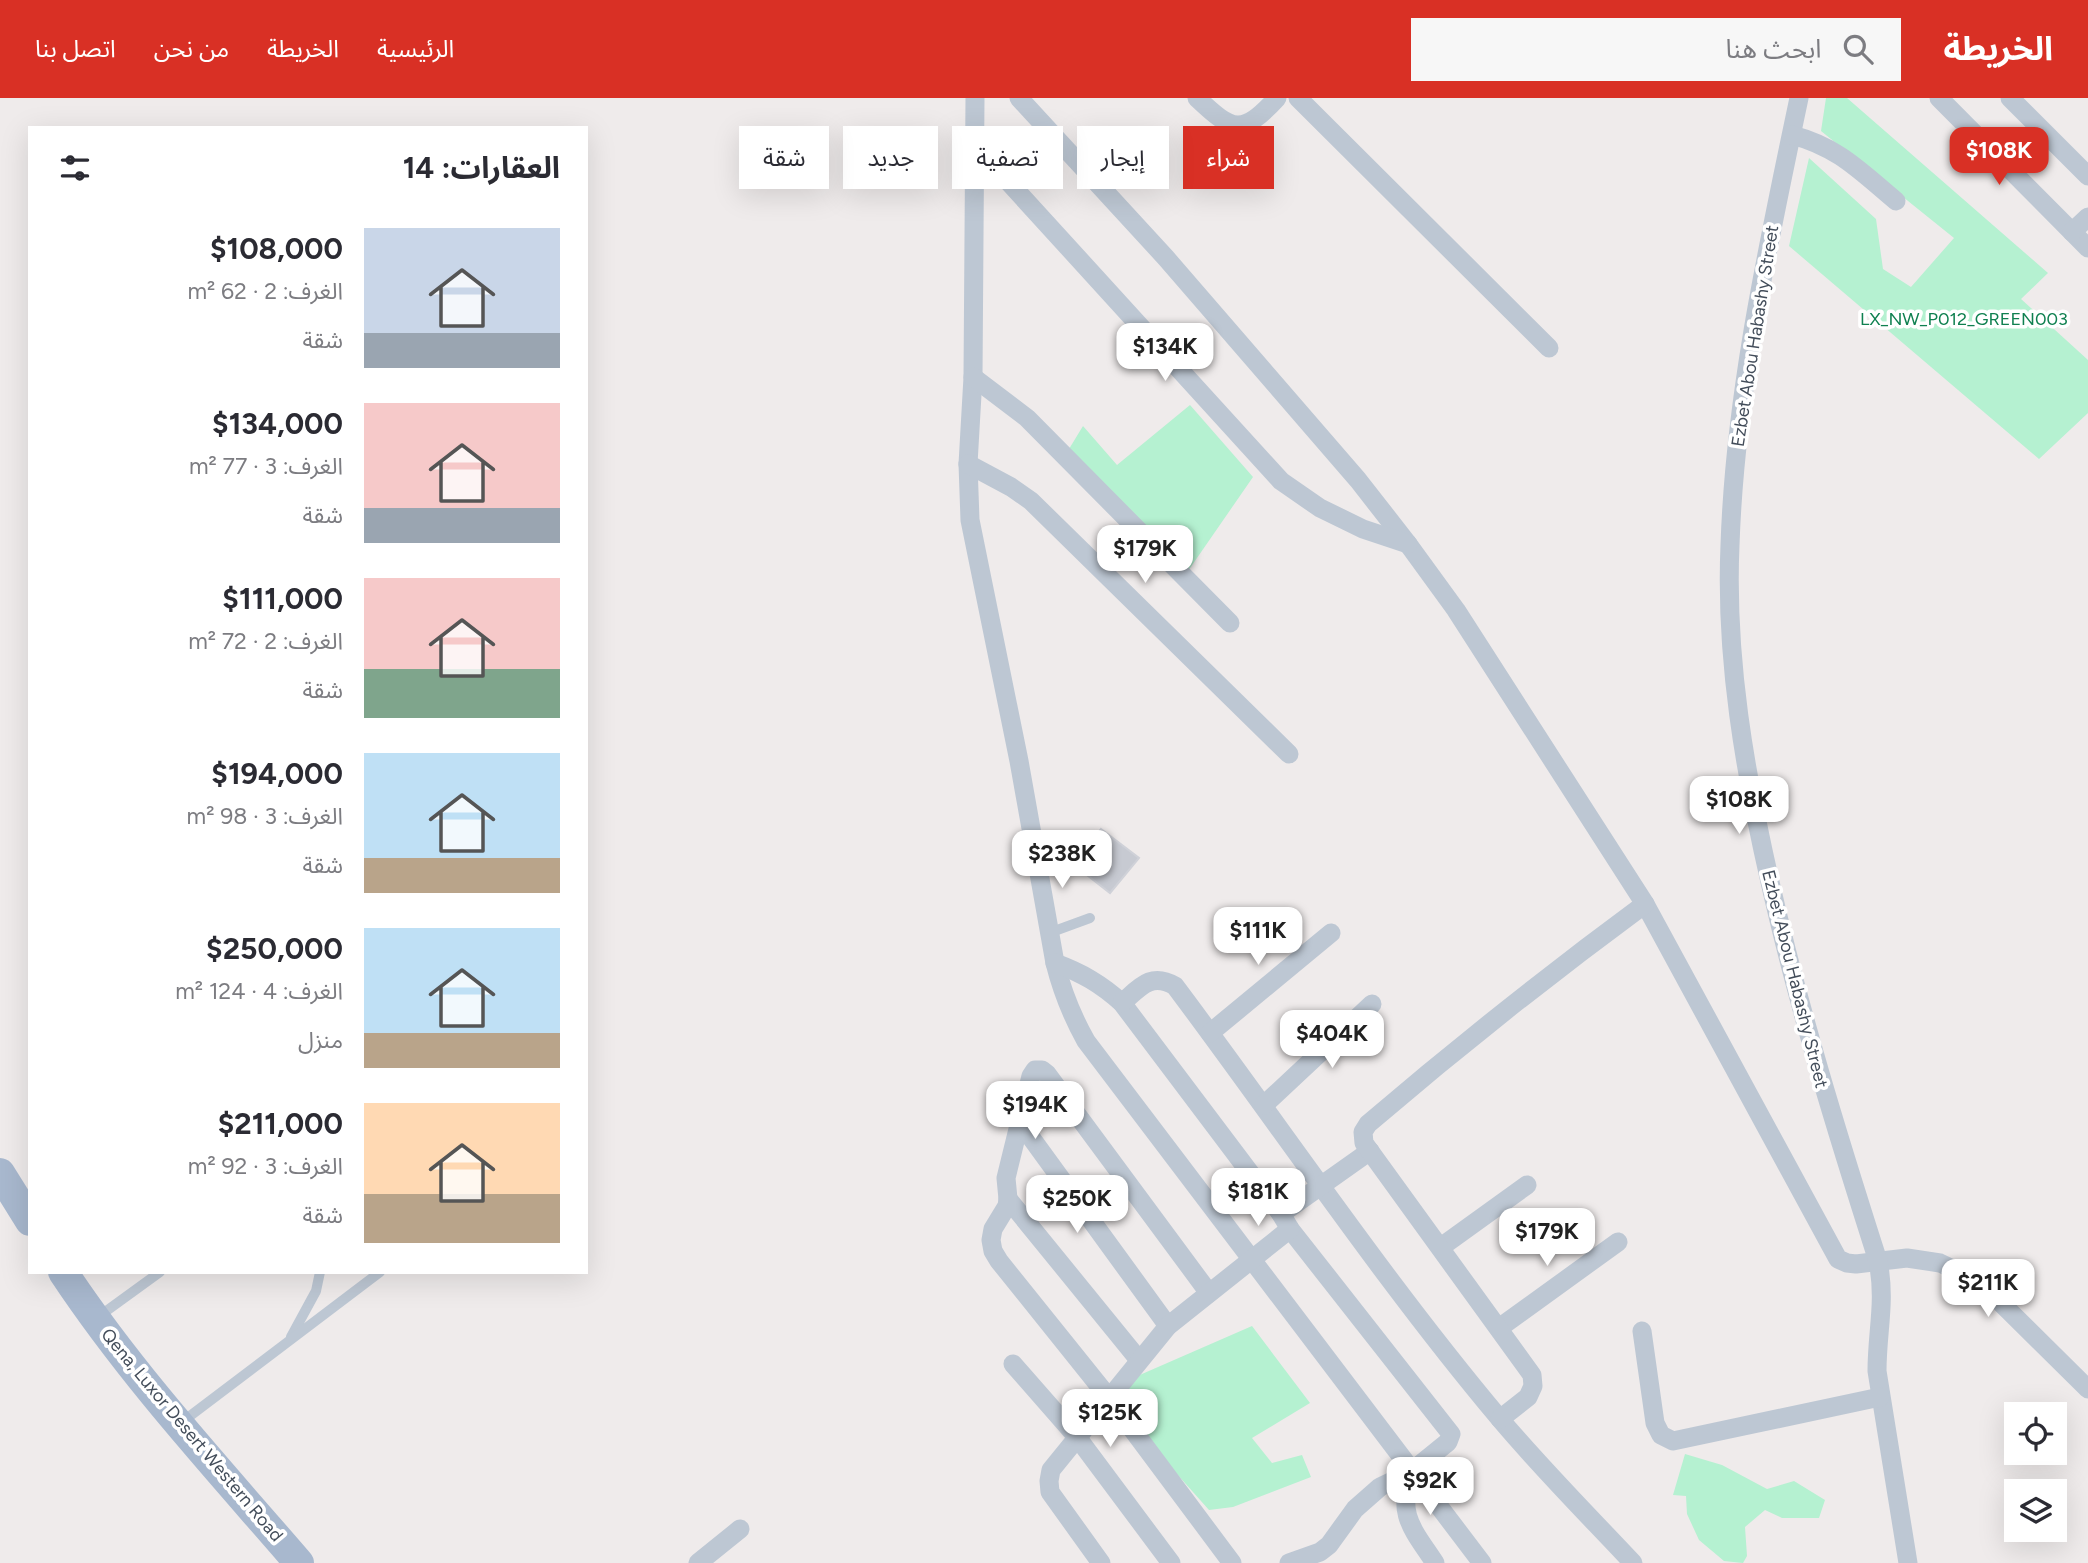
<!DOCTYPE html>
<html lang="ar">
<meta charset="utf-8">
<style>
:root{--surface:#fff;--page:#f7f7f7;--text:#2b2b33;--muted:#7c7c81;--accent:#d93025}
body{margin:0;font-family:Figtree,"Noto Sans Arabic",sans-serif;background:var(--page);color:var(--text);direction:rtl;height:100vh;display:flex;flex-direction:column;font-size:26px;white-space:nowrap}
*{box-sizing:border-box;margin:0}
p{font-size:23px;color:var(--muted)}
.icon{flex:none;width:38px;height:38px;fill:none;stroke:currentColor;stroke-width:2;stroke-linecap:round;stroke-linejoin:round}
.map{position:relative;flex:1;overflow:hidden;direction:ltr}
.panel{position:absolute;left:28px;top:28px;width:560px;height:1148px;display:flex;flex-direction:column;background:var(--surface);border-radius:0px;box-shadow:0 7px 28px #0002;direction:rtl}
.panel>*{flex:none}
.hud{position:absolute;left:609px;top:28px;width:665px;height:63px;direction:rtl;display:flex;gap:14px}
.controls{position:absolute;left:2004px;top:1304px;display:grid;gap:14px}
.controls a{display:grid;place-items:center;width:63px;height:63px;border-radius:0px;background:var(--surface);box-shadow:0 7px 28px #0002;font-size:35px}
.price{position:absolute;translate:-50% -60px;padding:0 16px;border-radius:14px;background:#fff;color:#222;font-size:23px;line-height:46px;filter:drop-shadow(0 2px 4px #0008)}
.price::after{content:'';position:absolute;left:50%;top:42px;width:21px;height:16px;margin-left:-10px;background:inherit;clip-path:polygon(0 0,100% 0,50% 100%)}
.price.on{background:var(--accent);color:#fff}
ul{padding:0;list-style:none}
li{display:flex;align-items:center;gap:21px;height:175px;padding:0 28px}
li span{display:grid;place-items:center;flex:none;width:196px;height:140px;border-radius:0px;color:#555}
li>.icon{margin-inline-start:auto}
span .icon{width:84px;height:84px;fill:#fffc;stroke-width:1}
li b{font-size:30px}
h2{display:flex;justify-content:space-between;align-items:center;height:84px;padding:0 28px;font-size:30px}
.pill{padding:0 24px;border-radius:0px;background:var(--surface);box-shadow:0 7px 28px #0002;font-size:24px;line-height:63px}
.pill.on{background:var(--accent);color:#fff}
header{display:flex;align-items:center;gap:42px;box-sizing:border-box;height:98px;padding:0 35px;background:var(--accent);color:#fff}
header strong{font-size:33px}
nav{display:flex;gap:38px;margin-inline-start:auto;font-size:24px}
.search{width:490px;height:63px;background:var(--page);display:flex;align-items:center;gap:18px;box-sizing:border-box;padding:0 24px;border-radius:0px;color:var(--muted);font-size:26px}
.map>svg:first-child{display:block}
.green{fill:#b5f1d1}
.building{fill:#c7cad2;stroke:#cfd1d8;stroke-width:2}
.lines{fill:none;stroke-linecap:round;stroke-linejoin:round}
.service{stroke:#bdc7d3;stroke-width:10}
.minor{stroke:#bdc7d3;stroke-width:19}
.primary{stroke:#a8b8ce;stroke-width:30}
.labels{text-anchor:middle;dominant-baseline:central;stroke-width:7;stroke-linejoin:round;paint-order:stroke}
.park-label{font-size:18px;fill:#0f8050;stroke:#fff}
.street-label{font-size:18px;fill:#434d5a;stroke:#fff}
</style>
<header>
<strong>الخريطة</strong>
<div class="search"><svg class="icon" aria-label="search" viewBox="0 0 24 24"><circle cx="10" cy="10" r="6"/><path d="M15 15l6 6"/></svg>ابحث هنا</div>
<nav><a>الرئيسية</a><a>الخريطة</a><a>من نحن</a><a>اتصل بنا</a></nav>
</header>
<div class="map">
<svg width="2088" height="1465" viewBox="0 0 2088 1465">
<rect width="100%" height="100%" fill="#efebeb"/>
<!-- green -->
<g class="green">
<path d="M1826,0H1847L2048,175L2021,201L2088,262V315L2039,361L1789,148L1809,60L1876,121L1883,171L1911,189L1954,140L1821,33Z"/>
<path d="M1190,307L1253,379L1188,473L1069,351L1083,328L1117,367Z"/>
<path d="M1252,1228L1310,1305L1252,1340L1272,1365L1302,1357L1311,1379L1233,1409L1209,1412L1103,1293Z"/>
<path d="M1685,1356L1722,1367L1767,1391L1794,1383L1825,1402L1819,1420H1782L1765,1412L1745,1429L1747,1458L1743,1465L1724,1463L1699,1442L1687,1416L1686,1398L1673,1397Z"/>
</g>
<!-- building -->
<path class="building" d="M1101,731L1139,760L1110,795L1073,766Z"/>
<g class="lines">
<!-- service -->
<g class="service">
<path d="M1049,835L1090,820"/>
<path d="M98,1219L160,1174"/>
<path d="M291,1239L316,1193L320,1174"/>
<path d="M182,1324L380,1174"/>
</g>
<!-- minor -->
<g class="minor">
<path d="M975,0L973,279L968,366L970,422L1019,663L1055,865C1062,893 1072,918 1086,943L1482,1465"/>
<path d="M1019,0L1166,160L1358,382L1408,446L1456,512L1645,806L1838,1161L1847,1165L1856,1166L1907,1160L1940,1165L1970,1179L1996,1200L2088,1291"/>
<path d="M1197,0C1233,34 1242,38 1277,0"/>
<path d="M1298,0L1549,250"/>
<path d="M1799,0C1768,148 1735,296 1730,447C1725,561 1745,674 1770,784C1799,912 1838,1038 1878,1163C1886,1204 1877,1233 1877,1273L1908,1465"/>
<path d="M1939,0L2088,150"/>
<path d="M2010,0L2088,78"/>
<path d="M1792,37C1838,49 1860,73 1896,103"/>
<path d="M975,47L1281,383L1320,410L1363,431L1408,446"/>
<path d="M2072,134L2088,119"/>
<path d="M973,279L1027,320L1230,525"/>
<path d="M968,366L1011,389L1031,403L1289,656"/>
<path d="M1055,865C1082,875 1101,886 1122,905L1281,1116L1290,1131L1451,1336L1448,1344L1411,1374L1380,1389L1355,1411L1329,1447L1320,1454L1289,1465"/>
<path d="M1122,905C1140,889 1151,874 1175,888C1283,1032 1384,1183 1500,1321C1542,1371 1588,1417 1633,1465"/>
<path d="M1210,935L1331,835"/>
<path d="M1264,1007L1372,906"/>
<path d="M1019,1023L1168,1228"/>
<path d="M1008,1101L1139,1262"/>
<path d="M1281,1116L1370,1053"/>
<path d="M1441,1149L1527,1087"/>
<path d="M1209,1195L1047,976L1042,972H1035L1031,978L1006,1080L1008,1101L1007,1108L993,1131L991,1142L993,1153L999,1163L1109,1300L1232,1465"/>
<path d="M1499,1230L1618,1144"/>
<path d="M1642,1233L1655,1325L1661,1337L1673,1343L1880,1299"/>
<path d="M1013,1266L1077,1339L1171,1465"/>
<path d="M1500,1321L1528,1299L1533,1288L1532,1277L1364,1045L1363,1034L1368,1026C1458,949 1550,876 1645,806"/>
<path d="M1411,1374C1397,1417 1412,1430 1435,1465"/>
<path d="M698,1465L740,1431"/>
<path d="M1101,1465L1050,1394L1049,1383L1051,1372L1168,1228L1290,1131"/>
</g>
<!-- primary -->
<g class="primary">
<path d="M0,1075L30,1123"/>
<path d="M63,1174C132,1278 218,1371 299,1465"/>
</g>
</g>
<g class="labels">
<!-- park labels -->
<g class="park-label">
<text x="1964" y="221">LX_NW_P012_GREEN003</text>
</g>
<!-- street labels -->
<g class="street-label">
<text transform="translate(1755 238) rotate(-81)">Ezbet Abou Habashy Street</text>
<text transform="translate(1795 881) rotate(76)">Ezbet Abou Habashy Street</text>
<text transform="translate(192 1337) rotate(50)">Qena, Luxor Desert Western Road</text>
</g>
</g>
</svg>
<div class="controls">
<a><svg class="icon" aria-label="locate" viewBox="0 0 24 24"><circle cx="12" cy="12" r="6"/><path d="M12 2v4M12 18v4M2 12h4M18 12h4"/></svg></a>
<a><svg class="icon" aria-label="layers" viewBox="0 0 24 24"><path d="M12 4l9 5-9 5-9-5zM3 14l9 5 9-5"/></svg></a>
</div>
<b class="price on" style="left:1999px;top:89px">$108K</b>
<b class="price" style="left:1165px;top:285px">$134K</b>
<b class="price" style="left:1145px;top:487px">$179K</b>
<b class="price" style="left:1739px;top:738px">$108K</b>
<b class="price" style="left:1062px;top:792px">$238K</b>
<b class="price" style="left:1258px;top:869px">$111K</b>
<b class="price" style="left:1332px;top:972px">$404K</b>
<b class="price" style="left:1035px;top:1043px">$194K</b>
<b class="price" style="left:1258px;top:1130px">$181K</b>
<b class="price" style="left:1077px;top:1137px">$250K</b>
<b class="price" style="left:1547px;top:1170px">$179K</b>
<b class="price" style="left:1988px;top:1221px">$211K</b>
<b class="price" style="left:1110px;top:1351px">$125K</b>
<b class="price" style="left:1430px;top:1419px">$92K</b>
<div class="hud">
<a class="pill on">شراء</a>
<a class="pill">إيجار</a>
<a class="pill">تصفية</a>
<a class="pill">جديد</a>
<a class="pill">شقة</a>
</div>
<section class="panel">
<h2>العقارات: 14<svg class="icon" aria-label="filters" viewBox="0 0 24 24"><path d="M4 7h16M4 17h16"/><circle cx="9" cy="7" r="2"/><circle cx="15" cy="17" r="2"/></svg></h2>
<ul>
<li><span style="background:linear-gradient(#c9d6e8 75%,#9aa5b1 0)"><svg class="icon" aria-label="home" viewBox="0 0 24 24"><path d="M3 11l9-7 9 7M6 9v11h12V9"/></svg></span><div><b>$108,000</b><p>الغرف: 2 · 62 m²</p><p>شقة</p></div></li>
<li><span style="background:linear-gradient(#f6c9c9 75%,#9aa5b1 0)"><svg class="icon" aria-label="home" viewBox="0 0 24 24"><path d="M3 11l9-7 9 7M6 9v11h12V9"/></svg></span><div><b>$134,000</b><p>الغرف: 3 · 77 m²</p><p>شقة</p></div></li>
<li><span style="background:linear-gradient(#f6c9c9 65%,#7fa58c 0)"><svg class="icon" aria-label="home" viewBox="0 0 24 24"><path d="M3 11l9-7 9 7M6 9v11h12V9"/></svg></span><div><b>$111,000</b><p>الغرف: 2 · 72 m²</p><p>شقة</p></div></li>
<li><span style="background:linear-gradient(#bfe0f5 75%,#b9a48a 0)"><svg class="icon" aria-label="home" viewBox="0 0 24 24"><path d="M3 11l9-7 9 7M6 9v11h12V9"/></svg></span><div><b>$194,000</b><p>الغرف: 3 · 98 m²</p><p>شقة</p></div></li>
<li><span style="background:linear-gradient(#bfe0f5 75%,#b9a48a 0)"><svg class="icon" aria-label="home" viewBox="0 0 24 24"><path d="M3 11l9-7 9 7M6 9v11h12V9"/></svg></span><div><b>$250,000</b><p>الغرف: 4 · 124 m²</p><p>منزل</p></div></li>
<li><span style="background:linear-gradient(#ffd9b3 65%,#b9a48a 0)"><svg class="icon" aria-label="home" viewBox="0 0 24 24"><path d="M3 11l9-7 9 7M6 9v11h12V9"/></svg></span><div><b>$211,000</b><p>الغرف: 3 · 92 m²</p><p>شقة</p></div></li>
</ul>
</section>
</div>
